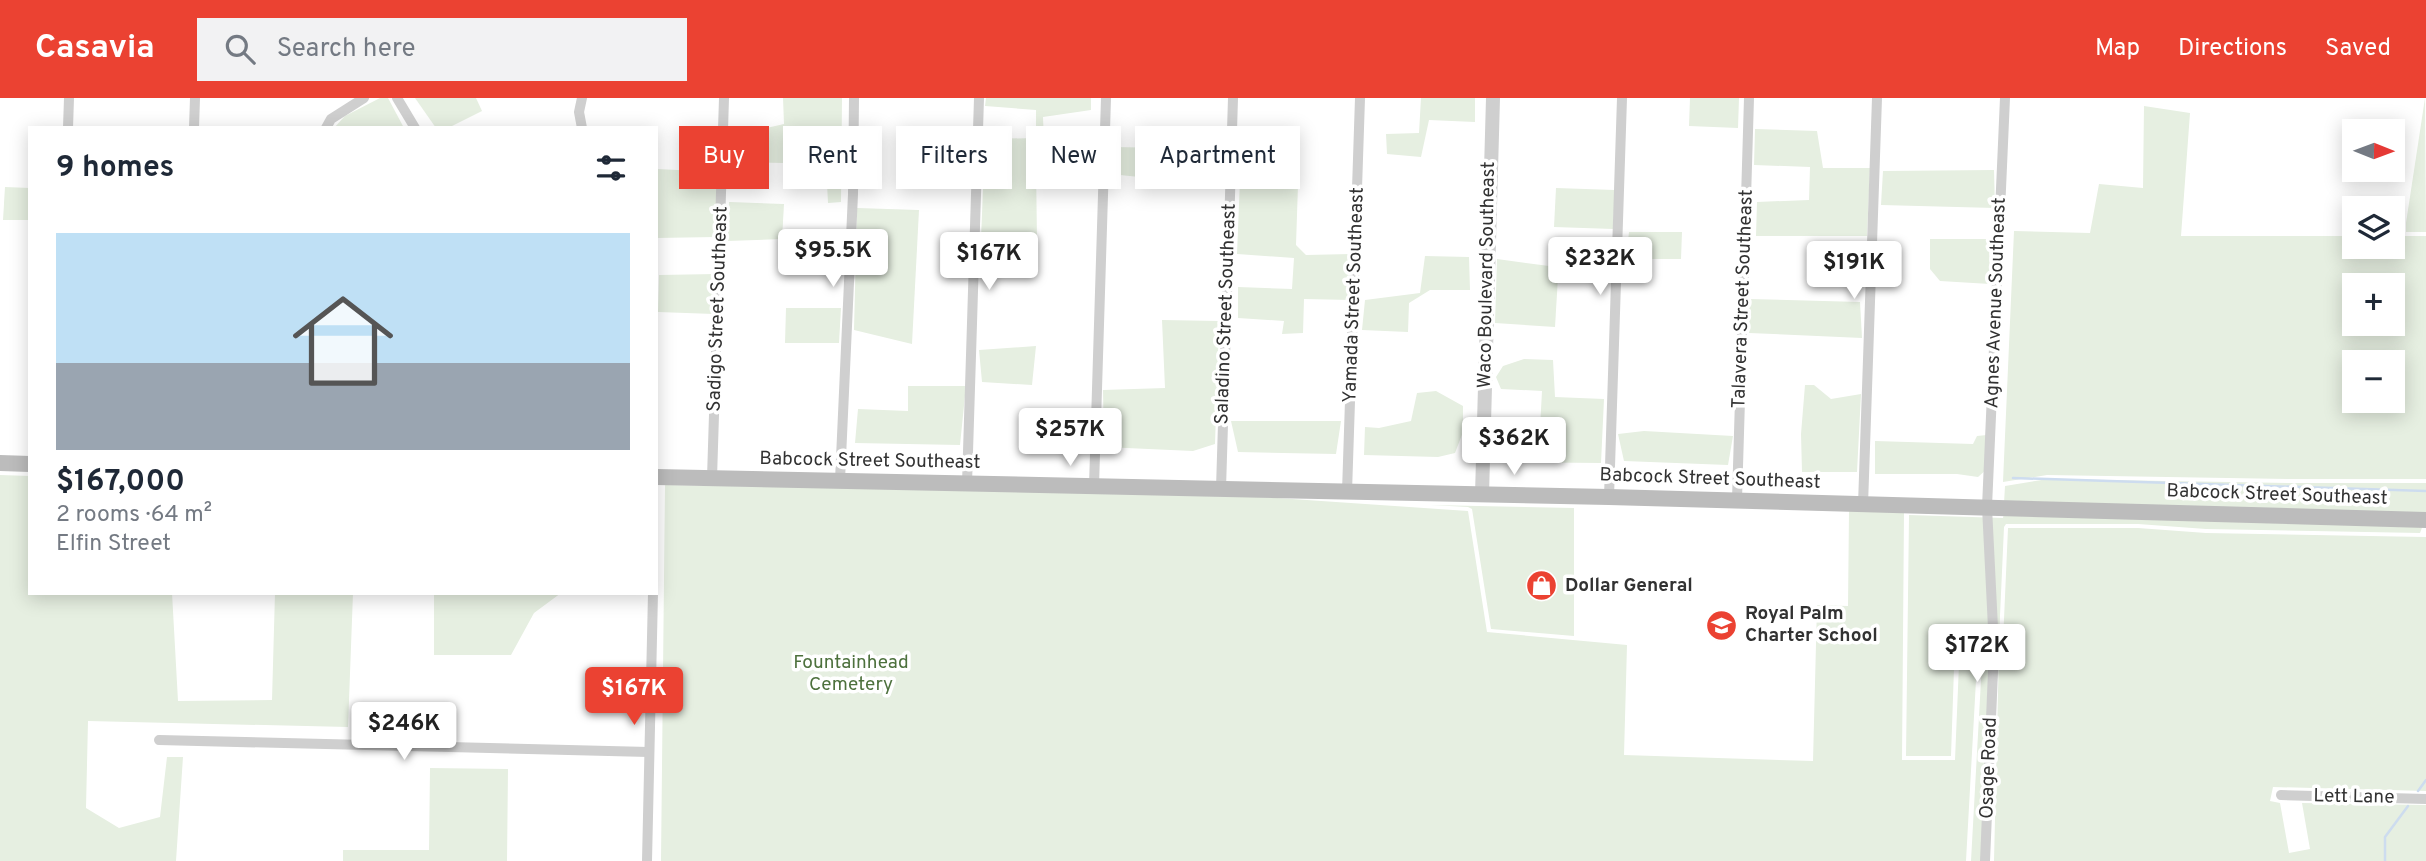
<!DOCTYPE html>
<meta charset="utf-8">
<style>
:root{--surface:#fff;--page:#f2f2f3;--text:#1f2937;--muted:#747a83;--accent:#eb4232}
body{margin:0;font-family:Overpass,sans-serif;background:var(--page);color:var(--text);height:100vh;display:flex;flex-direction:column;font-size:26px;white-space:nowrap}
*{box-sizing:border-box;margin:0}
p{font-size:23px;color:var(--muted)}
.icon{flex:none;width:38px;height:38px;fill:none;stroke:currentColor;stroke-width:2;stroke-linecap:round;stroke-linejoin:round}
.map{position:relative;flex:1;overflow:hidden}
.details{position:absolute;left:28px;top:28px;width:630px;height:469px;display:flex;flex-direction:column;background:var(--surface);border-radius:0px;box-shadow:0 4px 18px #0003}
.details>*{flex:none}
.banner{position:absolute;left:679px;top:28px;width:665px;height:63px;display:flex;gap:14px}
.needle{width:46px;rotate:91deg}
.buttons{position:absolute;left:2342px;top:21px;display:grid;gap:14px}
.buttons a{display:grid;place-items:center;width:63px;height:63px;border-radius:0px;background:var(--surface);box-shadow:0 4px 18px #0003;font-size:35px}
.price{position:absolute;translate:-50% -60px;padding:0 16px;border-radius:7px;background:#fff;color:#222;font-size:23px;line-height:46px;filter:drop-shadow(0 2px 4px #0008)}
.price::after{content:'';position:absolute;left:50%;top:42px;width:21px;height:16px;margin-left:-10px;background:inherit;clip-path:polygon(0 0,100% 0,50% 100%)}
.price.active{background:var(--accent);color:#fff}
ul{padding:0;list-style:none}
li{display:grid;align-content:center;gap:14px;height:371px;padding:0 28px}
li span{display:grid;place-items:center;height:217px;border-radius:0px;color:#555}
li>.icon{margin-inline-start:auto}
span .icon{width:126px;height:126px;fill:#fffc;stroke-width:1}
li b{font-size:30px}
h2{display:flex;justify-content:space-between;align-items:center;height:84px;padding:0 28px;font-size:30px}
.pill{padding:0 24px;border-radius:0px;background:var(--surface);box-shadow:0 4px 18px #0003;font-size:24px;line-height:63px}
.pill.active{background:var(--accent);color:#fff}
header{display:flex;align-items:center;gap:42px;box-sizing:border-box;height:98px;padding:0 35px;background:var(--accent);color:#fff}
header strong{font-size:33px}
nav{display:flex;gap:38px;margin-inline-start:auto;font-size:24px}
.search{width:490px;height:63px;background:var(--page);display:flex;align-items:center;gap:18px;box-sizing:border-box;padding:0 24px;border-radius:0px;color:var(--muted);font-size:26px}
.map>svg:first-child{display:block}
.green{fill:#e6efe1;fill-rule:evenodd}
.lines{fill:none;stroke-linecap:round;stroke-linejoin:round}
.stream{stroke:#cddcef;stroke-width:2.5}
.minor{stroke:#cfcfcf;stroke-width:10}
.tertiary{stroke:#cfcfcf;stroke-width:14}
.secondary{stroke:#bcbcbc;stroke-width:16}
.labels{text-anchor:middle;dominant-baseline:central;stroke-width:7;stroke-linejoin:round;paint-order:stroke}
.street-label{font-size:19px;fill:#323232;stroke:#fff}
.poi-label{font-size:19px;font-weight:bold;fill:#323232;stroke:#fff;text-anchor:start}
.park-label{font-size:19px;fill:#4d713d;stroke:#fff}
</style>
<header>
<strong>Casavia</strong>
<div class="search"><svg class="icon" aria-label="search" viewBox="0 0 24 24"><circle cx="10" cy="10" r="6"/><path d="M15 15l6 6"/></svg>Search here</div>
<nav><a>Map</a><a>Directions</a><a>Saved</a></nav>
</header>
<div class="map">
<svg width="2426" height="763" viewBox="0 0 2426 763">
<rect width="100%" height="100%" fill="#fff"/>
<!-- green -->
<g class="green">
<path d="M380,0H388L404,30H334L345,18Z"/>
<path d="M415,0H476L482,13L448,30H436Z"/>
<path d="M783,0H842L841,104L828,105L826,66L733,64L735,37L784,26Z"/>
<path d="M986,0H1091V12L1043,19L1044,44L1094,41L1093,74L1075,79L1070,63L1059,61L1036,68L1037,142L981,141L985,41L1036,40V12L985,8Z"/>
<path d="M1421,0H1475V24L1429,22L1421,59L1387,56L1386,36L1419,35Z"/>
<path d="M1690,0H1739L1738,30L1689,28Z"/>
<path d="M2425,0L2426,134H2406V125Z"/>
<path d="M2144,8L2190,15L2181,138H2354V149H2392V138H2426V381H2288L2047,377L2003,384L2014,133L2090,135L2099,86L2143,90ZM2392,187V226H2354V187ZM2354,264H2392V303H2354Z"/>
<path d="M1755,31L1817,33L1823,70H1870L1867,138H1756L1757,104L1809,102L1810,69L1754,67Z"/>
<path d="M1113,49L1170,50L1167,82L1111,76Z"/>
<path d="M1241,57H1299L1296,147L1306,157L1351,156V202L1304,201L1303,235L1282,236L1284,223L1238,220V189L1292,191L1294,160L1237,156Z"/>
<path d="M657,71L719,74L716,139L656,140Z"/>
<path d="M1994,72L1995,110L1881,107L1883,73Z"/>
<path d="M5,89L30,90V122H3Z"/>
<path d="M1556,90L1615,92L1613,131L1554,129Z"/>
<path d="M729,104L784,106L782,141L727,143Z"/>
<path d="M857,110L919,112L912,246L854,232Z"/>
<path d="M1629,134H1682L1681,161H1626Z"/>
<path d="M1930,141H1989L1990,186L1940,183L1930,171Z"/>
<path d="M1425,158L1469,159L1470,192H1430L1409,205L1408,234L1362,232L1365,202L1420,195Z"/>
<path d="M1497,161L1549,168L1558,179L1555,229L1495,225Z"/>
<path d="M716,176L714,216L658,214L659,177Z"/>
<path d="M1749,201L1860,204L1862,240L1749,235Z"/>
<path d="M786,210H841L839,245H785Z"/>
<path d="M1162,222L1219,223L1215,346L1193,353L1104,349L1103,292L1165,290Z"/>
<path d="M1036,248L1032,287L982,284L979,252Z"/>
<path d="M1524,261L1553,262L1555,299L1604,301L1601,365L1508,364L1500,332L1540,330L1542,293L1501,291L1496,279L1503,268Z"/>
<path d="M1805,287H1814L1831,301L1861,296L1857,374H1802L1801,336Z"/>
<path d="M908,288H966L960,347L855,345L858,311L908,313Z"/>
<path d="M1436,293L1463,308V334L1455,355L1438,359L1364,357L1365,329L1379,330L1411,323L1417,295Z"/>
<path d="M1231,323H1341L1336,356L1238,354Z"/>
<path d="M1644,333L1733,338L1728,367L1624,363L1618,336Z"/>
<path d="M1987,337V371L1978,379L1957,376H1875V343L1973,346L1977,338Z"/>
<path d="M0,377L30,378V495H172L178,603L272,602L275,495H353L348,629L88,623L86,710L119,730L160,719L167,659H183L176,763H0Z"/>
<path d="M2048,381L2288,385H2426V417L2004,405L2005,388Z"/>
<path d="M665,387L1217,396L1468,413L1487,534L1627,547L1624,657L1813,663L1817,507L1848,508L1849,413L1904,414L1902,662H1955L1960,542L1978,546L1966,763H661Z"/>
<path d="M1430,407L1574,410V538L1491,531L1472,411L1468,409Z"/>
<path d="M2004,415L2423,427L2420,435L2206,431L2138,426H2006L2004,429L1989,763H1971L1983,546C1978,539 1962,536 1955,541L1951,658H1906L1909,417L2003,420Z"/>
<path d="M2008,430H2138L2206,435L2426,439V693L2273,689L2270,703L2280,705L2289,755L2310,751L2302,705L2426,707V763H1994L1999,552L2003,544Z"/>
<path d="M434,495H561L534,515L511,557H434Z"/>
<path d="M430,670L508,671L507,763H343V752H429Z"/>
</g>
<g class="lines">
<!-- stream -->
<g class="stream">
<path d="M2013,380L2426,393"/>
<path d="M2418,693L2426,682"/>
<path d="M2385,763V739L2408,708"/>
</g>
<!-- minor -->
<g class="minor">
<path d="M397,0L415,30"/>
<path d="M68,30L69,0"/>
<path d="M194,30L195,0"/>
<path d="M326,30L331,21L364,0"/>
<path d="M582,30L579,14L582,0"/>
<path d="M712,380L724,0"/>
<path d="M840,382L853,96L854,0"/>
<path d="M967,386L979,0"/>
<path d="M1094,388L1106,0"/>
<path d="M1221,391L1233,0"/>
<path d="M1347,394L1360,0"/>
<path d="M1609,399L1622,0"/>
<path d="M1737,402L1749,0"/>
<path d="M1863,407L1877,0"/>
<path d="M159,642L649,654"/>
<path d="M2281,697L2426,701"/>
<path d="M647,763L653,495"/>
<path d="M1985,763L1994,550L1987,409L2005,0"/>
</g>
<!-- tertiary -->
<path class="tertiary" d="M1482,397L1493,0"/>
<!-- secondary -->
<g class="secondary">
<path d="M0,365L30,366"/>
<path d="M656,379L1609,399L2426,422"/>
</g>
</g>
<!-- icons -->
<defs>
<symbol id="shop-disc" viewBox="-11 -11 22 22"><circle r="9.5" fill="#eb4232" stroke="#fff"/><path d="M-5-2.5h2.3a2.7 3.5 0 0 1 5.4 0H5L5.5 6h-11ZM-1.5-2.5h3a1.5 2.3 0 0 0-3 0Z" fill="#fff"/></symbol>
<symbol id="school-disc" viewBox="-11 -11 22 22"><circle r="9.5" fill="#eb4232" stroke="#fff"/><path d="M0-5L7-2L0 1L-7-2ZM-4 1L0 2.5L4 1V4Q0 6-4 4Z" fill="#fff"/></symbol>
</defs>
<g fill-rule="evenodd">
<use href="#shop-disc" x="1524" y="470" width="35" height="35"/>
<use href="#school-disc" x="1704" y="510" width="35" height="35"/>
</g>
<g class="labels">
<!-- street labels -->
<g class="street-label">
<text transform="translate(1487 177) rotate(-89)">Waco Boulevard Southeast</text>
<text transform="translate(1354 197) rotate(-88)">Yamada Street Southeast</text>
<text transform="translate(1743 201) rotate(-88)">Talavera Street Southeast</text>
<text transform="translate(1996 205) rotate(-88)">Agnes Avenue Southeast</text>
<text transform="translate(718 211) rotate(-88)">Sadigo Street Southeast</text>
<text transform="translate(1226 216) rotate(-88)">Saladino Street Southeast</text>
<text transform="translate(870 363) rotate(1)">Babcock Street Southeast</text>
<text transform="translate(1710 381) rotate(2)">Babcock Street Southeast</text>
<text transform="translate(2277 397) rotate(2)">Babcock Street Southeast</text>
<text transform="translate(1989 670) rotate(-88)">Osage Road</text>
<text transform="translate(2354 699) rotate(1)">Lett Lane</text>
</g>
<!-- poi labels -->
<g class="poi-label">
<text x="1565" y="488">Dollar General</text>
<text x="1745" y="516">Royal Palm<tspan x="1745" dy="22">Charter School</tspan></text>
</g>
<!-- park labels -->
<g class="park-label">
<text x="851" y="565">Fountainhead<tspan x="851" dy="22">Cemetery</tspan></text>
</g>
</g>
</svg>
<div class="buttons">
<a><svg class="needle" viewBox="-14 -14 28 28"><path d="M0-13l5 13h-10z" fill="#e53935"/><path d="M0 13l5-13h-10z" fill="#747a83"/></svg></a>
<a><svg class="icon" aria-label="layers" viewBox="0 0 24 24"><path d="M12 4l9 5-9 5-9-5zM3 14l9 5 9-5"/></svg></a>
<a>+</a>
<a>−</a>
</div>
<b class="price" style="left:833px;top:191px">$95.5K</b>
<b class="price" style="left:989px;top:194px">$167K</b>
<b class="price" style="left:1600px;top:199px">$232K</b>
<b class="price" style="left:1854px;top:203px">$191K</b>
<b class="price" style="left:1070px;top:370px">$257K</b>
<b class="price" style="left:1514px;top:379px">$362K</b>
<b class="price" style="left:1977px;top:586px">$172K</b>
<b class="price active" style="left:634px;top:629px">$167K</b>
<b class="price" style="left:404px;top:664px">$246K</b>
<div class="banner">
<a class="pill active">Buy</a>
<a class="pill">Rent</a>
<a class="pill">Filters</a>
<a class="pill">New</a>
<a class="pill">Apartment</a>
</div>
<section class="details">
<h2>9 homes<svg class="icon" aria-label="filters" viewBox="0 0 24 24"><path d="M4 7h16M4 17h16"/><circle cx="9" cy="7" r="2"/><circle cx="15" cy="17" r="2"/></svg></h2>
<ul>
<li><span style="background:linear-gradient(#bfe0f5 60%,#9aa5b1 0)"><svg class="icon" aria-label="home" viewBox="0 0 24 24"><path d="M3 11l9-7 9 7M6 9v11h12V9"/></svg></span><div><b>$167,000</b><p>2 rooms · 64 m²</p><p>Elfin Street</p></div></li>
</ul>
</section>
</div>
